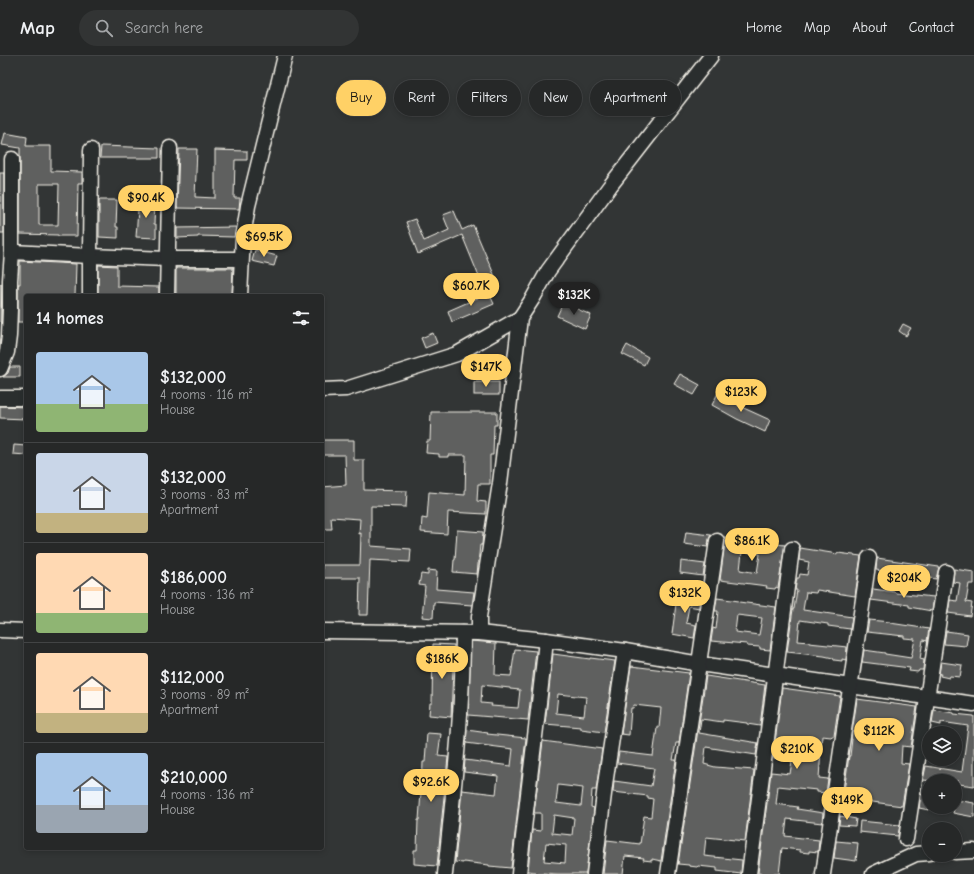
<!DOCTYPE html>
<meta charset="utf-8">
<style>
:root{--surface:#262828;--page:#323434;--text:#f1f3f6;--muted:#a4a6a8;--line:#424445;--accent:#ffd166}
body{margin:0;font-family:"Comic Neue",sans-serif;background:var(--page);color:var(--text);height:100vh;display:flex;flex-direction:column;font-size:15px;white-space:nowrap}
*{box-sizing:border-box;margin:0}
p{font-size:13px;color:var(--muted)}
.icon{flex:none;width:22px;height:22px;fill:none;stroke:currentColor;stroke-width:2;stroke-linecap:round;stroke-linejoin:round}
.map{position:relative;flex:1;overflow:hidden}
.sheet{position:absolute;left:24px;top:238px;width:300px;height:556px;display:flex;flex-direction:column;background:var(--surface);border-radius:4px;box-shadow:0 2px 6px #0003,0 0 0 1px var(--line)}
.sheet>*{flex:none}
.hud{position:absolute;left:336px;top:24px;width:380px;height:36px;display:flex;gap:8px}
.fabs{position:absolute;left:922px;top:670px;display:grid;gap:8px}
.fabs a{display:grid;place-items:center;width:40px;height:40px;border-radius:50%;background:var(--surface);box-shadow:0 2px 6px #0003,0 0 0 1px var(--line);font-size:20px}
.price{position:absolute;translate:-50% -34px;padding:0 9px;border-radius:14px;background:var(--accent);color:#111;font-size:13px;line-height:26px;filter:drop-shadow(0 1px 2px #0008)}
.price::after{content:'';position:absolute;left:50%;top:24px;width:12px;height:9px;margin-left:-6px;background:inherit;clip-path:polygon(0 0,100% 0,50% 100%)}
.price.on{background:#222;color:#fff}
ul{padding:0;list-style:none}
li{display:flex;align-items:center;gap:12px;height:100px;padding:0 12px}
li+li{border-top:1px solid var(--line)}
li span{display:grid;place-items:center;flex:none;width:112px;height:80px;border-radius:4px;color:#555}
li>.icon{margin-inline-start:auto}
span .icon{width:48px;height:48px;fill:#fffc;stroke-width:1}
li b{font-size:17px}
h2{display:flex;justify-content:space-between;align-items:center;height:48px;padding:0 12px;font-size:17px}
.chip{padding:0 14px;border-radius:18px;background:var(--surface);box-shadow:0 2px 6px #0003,0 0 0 1px var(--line);font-size:14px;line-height:36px}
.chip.on{background:var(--accent);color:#111}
header{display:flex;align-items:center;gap:24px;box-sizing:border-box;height:56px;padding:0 20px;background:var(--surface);border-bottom:1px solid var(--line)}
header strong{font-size:19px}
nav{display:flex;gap:22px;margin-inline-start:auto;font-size:14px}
.search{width:280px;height:36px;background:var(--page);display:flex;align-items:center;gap:10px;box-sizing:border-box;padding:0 14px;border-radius:22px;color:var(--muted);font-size:15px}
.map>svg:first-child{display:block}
.building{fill:#5f605f;stroke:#f4f1e8;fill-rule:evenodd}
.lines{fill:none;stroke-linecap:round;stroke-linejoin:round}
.minor-casing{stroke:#f4f1e8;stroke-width:17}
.minor{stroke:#2a2d2e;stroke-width:14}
</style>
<header>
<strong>Map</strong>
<div class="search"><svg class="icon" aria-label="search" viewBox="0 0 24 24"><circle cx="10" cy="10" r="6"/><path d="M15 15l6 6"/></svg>Search here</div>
<nav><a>Home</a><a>Map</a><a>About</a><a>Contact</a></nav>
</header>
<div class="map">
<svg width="974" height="818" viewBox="0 0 974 818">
<rect width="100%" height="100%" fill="#323535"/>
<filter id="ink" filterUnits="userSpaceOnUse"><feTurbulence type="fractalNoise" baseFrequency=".025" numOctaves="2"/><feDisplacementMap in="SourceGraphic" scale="8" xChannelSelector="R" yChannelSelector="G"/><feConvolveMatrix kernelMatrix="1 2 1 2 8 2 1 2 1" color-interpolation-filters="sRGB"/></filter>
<g filter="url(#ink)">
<!-- building -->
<g class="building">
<path d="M5,77L27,81L26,90H51V115L82,116V127H78L77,180H58V179L20,178V92L2,89ZM39,128H59L58,169H39Z"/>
<path d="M101,90L159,92V102H100Z"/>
<path d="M179,93H197L195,141L215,142V94L247,95V104H235L234,142H240L239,153L177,152Z"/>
<rect x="0" y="117" width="4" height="60"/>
<path d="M99,144H117L116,171H118V182L99,181Z"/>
<path d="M135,144H155L154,168H156V182L136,181L138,154H135Z"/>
<path d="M454,155L462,174L473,169L496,223L482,228L462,179L418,198L406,166L415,163L424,185L449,174L443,159Z"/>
<path d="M236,171L234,181L198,180V181L177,182V172Z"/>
<path d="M255,194L277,200L274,210L252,205Z"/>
<path d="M20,205L76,208L75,240H26V266H18V228H20Z"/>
<path d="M98,209L117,210V230L159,231V240H98Z"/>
<path d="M176,212H233L232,240H176Z"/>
<path d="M0,228H2L1,266H0Z"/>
<path d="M489,237L494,248L452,266L448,255Z"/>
<path d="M563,247L591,259L585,273L557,260Z"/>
<path d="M903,268L911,272L906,280L899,275Z"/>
<path d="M433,277L437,287L425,292L421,282Z"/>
<path d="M627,289L648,301L644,309L622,298Z"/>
<path d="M10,311H20V321H3L8,317Z"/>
<path d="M680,318L700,329L694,339L674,328Z"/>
<rect x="474" y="326" width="25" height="13"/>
<path d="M718,337L738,348L737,349L770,364L765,376L737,363L712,349Z"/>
<path d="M0,350L26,351V363L0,362Z"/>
<path d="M431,356H497V369H494L493,399H490V428H478L477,445L486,446V458L448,456L447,478L421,476L422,462L427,463L429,436L465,439L466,399H448V401H439V398L426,397L427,385H430Z"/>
<path d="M322,384H354V404H364V434L407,435L406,451L371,450V490L411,493L410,506L370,504L368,559H359L360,522H322V509H360L361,477L359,478L360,463L331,461L332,473H322V431L346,429L345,399H322Z"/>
<path d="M14,389L26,390V399L13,398Z"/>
<path d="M457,474L483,476L482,489H480L477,518L453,516L454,504H455Z"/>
<path d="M686,476L711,479L709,483L708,491L684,488Z"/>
<path d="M724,481L749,483V485L785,489L778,532L776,531L775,533L766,532L767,530L720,524L725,486ZM742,496L760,498L757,517L740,514Z"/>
<path d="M800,492L838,498V497L861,500L855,540L817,534L816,537L806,536L803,554L852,561L850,573L828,570V568L800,564L798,585L809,586V587L847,591L846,604L842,603V605L834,604L833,602L824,600L787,596L793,553H794L797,534H795L797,522H799L800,518L807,519L809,506L799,504Z"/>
<path d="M877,502L939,511L936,523L876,514Z"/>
<path d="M681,505L705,508L703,520L680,517Z"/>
<path d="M954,513L974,516V528H969L966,546L972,547L970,560L948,557L950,544L957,545L960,527L953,526Z"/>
<path d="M428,514L437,515L436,533L474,536L472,549L434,546L433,562L422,561L425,530L419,529L421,518L428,519Z"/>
<path d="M873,533L895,536V537L934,541L932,555L909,551V549L871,544Z"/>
<path d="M677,536L700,539L699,552L689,550L686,567L696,569L694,582L672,578L676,548H675Z"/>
<path d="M717,542L739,545V546L776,551L770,594L760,593V591L747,590V588L711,585L713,572L716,573L718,555H715ZM737,559L762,562L759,579L735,576Z"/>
<path d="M869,564L890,566V567L929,573L927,585L923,584L920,603L924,604L923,614H919L918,616L909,615L910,612L862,606L864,594L885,597V598L911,602L915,583L904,582V580L867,576Z"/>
<path d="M946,575L968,578L966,590L944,588Z"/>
<path d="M471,585L496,587L495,619L511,620L515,593L536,595L528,664L468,659ZM482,629L510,632V633L520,634L518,652L491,650L492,648L481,647Z"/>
<path d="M433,588L454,589L451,661L429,659L430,647H432Z"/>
<path d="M553,598L590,603V602L615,605L604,676L581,673V671L545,668ZM558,638L586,641L584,660L556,657Z"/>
<path d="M941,606L962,609L960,621L950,620L949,622L940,620L941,618H939Z"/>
<path d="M631,610L689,617L679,687H676L673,704H676L661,805L652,803V805L643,804L644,802L625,800L623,818H603L607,784L640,788L644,760L651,761L653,743L648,742V740L613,736L614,725L651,730L654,712L617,707L619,696L653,700L657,672H659L661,652L634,649L633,652H631L629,679L621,678Z"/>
<path d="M706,620L765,629L760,670L747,668V667L723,664V666L701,663L699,677L758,687L756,699L706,691L704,708L715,711L754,714L745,785L706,781L704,800L742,804L741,818L717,815V812L698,810L697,811L689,810V809L678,808Z"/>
<path d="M782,632L840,640L834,680H832L831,681L822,680L819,722L828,723L826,737L817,736V734L778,730L776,748L798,751L797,753L823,757L822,767L787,763L785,780L819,784L818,796L809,795V797L800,796V794L782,792L779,818H764L758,817L771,716L790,718L792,705L773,702Z"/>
<path d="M857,643L917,651L911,691L902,690L901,707L909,708L902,750L843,742L849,700H850L852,683H851Z"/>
<path d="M934,654L954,657V658L974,660V730L959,728V725H934L923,724L926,710L962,716L968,670L941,666V669L932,667Z"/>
<path d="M467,674L488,677L487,678L526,682L511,812L489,810V809L463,806V807L455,806L462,734L496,738L498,720L464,716L465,704L511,710L513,693L466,687Z"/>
<path d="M427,677L441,678L438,700L448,701L437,810L414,808V794H417L418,764H419L421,736H422L423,706H425Z"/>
<path d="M543,685L602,693L596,734H592L591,751L594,752L586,818H558L543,817V818H535V816L528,815L532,774L541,775V757H534ZM558,729L583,732L581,750L556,747ZM554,759L574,762L572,779L552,777ZM546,787L566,789L565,807L544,805Z"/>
<path d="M921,738L929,740V754L919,752Z"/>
<path d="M956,744L974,747V761L953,757Z"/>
<path d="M840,760L856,763L855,770L839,769Z"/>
<path d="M860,765L900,769L898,780L859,776Z"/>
<path d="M836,785L858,787L856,805L834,802Z"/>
</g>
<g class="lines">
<defs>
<g id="minor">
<path d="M12,196L90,200L167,203H241"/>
<path d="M90,240V200L91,94"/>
<path d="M167,240L170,92"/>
<path d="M240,240L243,181L248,150L285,0"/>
<path d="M0,313L7,296L9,280L10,253V224L12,196V103"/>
<path d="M322,334L346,333L457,298L520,262"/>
<path d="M0,342H26"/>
<path d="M0,574L26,575"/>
<path d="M322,575L479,577L546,584L625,595L700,608L974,648"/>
<path d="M479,577V561L500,427L520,262L533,242L548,215L610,130L711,0"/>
<path d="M906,783L946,516"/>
<path d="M955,796L974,795"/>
<path d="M445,818C453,738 463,657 463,577"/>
<path d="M519,818C527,740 538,662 546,584"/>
<path d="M594,818L606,722L625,595"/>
<path d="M668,818L717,485"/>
<path d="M749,818L792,493"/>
<path d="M823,818L869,502"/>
<path d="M873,818L916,798L929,797"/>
</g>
</defs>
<!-- minor casing -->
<use href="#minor" class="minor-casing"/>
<!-- minor -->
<use href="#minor" class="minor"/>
</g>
</g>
</svg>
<div class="fabs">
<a><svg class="icon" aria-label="layers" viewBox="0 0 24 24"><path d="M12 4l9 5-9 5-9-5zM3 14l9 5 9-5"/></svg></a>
<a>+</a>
<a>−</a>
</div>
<b class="price" style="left:146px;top:163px">$90.4K</b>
<b class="price" style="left:264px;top:202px">$69.5K</b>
<b class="price" style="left:471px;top:251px">$60.7K</b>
<b class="price on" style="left:574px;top:260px">$132K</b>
<b class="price" style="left:486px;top:332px">$147K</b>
<b class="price" style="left:741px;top:357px">$123K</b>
<b class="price" style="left:752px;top:506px">$86.1K</b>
<b class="price" style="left:904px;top:543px">$204K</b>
<b class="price" style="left:685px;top:558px">$132K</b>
<b class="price" style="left:442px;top:624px">$186K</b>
<b class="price" style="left:879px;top:696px">$112K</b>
<b class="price" style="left:797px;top:714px">$210K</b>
<b class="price" style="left:431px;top:747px">$92.6K</b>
<b class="price" style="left:847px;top:765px">$149K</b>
<div class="hud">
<a class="chip on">Buy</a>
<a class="chip">Rent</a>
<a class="chip">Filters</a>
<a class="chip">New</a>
<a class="chip">Apartment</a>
</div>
<section class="sheet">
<h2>14 homes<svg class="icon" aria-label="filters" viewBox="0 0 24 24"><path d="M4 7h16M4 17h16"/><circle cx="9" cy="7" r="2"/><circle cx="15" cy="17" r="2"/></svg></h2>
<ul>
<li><span style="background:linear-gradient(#a9c7e8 65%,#8fb573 0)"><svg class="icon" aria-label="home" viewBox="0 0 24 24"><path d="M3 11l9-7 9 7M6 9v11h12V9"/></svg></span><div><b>$132,000</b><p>4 rooms · 116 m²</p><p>House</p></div></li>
<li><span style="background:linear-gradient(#c9d6e8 75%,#c2b280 0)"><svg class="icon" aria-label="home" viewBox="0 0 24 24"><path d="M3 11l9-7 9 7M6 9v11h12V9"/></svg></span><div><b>$132,000</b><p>3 rooms · 83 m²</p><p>Apartment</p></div></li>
<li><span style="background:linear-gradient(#ffd9b3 75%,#8fb573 0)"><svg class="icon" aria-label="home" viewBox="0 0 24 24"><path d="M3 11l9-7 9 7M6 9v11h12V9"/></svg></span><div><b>$186,000</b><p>4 rooms · 136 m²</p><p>House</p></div></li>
<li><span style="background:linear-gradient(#ffd9b3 75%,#c2b280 0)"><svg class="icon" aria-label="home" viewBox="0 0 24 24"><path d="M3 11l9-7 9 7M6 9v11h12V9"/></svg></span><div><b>$112,000</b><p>3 rooms · 89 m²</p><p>Apartment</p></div></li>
<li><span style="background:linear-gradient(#a9c7e8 65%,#9aa5b1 0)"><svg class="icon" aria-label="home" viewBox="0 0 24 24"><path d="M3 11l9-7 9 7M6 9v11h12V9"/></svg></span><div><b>$210,000</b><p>4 rooms · 136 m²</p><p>House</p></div></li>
</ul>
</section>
</div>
